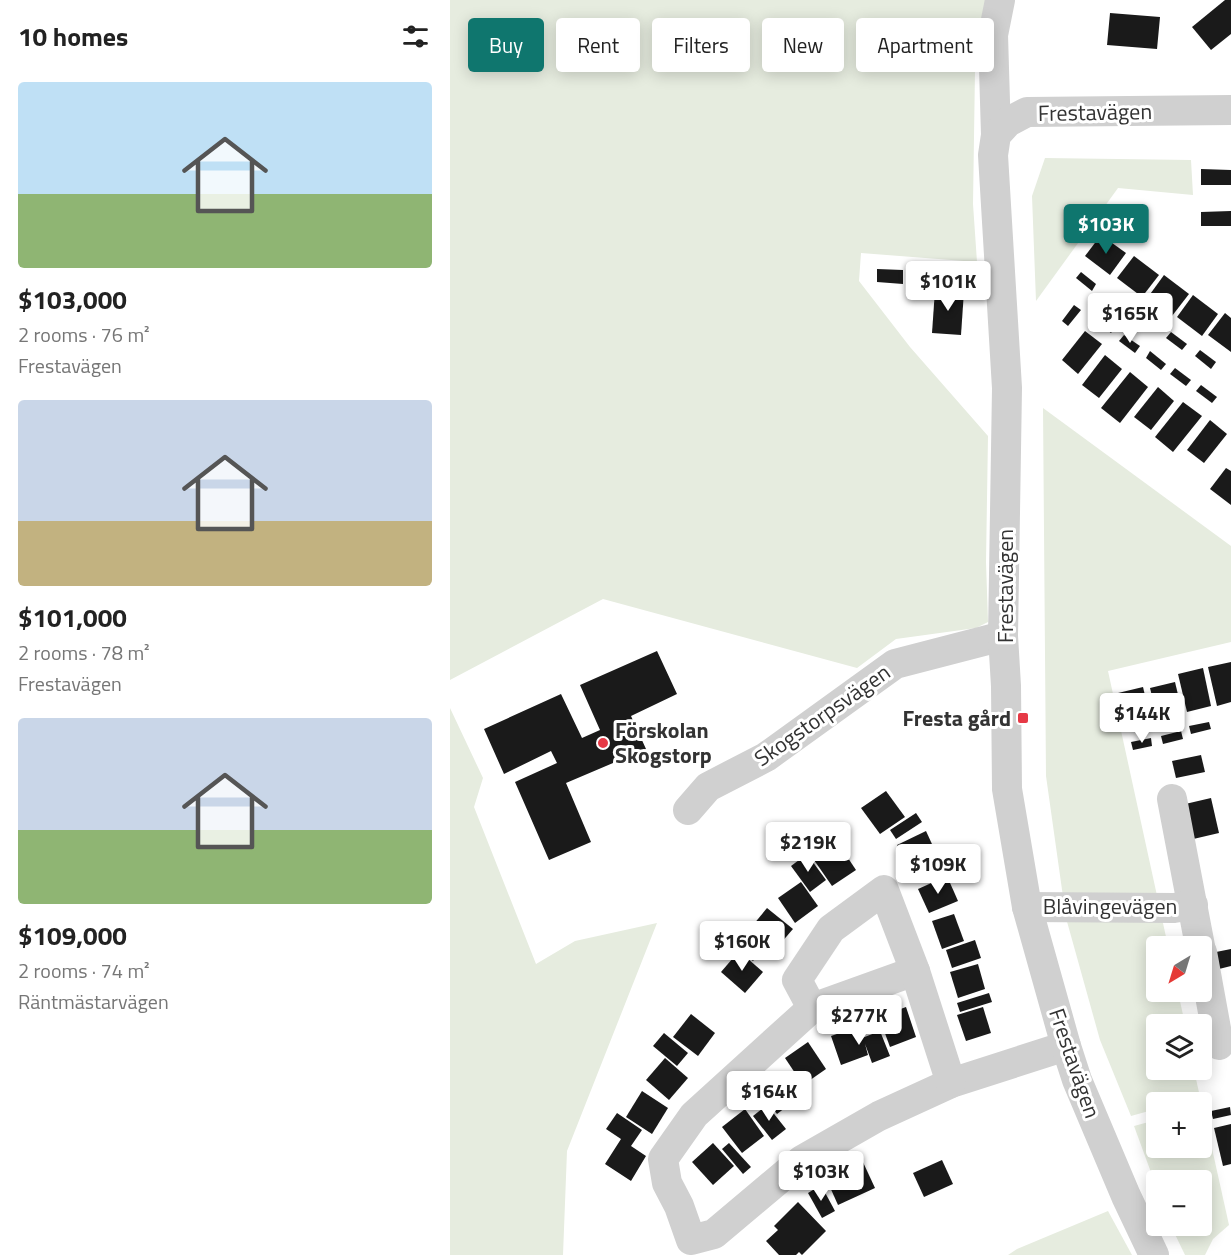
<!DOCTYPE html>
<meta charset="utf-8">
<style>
:root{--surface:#fff;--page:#f6f6f6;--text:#222;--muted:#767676;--accent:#0f766e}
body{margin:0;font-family:"Titillium Web",sans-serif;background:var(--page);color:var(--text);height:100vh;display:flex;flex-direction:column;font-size:22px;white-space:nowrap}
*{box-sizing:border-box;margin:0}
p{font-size:20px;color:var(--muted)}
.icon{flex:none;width:33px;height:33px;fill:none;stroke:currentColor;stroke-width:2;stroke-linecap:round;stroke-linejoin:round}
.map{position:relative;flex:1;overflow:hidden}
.side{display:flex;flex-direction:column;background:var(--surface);width:450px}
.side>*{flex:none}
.hud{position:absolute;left:18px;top:18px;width:570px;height:54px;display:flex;gap:12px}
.needle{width:39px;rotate:218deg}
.fabs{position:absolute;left:696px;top:936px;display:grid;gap:12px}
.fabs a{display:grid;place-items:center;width:66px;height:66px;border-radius:6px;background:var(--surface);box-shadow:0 3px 15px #0003;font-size:30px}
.price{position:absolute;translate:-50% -51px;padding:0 14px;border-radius:6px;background:#fff;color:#222;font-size:20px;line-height:39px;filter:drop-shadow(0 2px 3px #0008)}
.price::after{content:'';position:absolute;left:50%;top:36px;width:18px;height:14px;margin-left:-9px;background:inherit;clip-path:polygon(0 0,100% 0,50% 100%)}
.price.active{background:var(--accent);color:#fff}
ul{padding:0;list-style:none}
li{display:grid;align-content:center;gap:12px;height:318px;padding:0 18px}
li span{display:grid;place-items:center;height:186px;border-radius:6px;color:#555}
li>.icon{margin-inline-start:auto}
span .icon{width:108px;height:108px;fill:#fffc;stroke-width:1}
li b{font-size:26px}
h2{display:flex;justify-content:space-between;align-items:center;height:72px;padding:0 18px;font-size:26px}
.pill{padding:0 21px;border-radius:6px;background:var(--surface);box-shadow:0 3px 15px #0003;font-size:21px;line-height:54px}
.pill.active{background:var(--accent);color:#fff}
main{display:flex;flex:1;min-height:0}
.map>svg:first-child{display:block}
.green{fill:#e6ecdf}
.building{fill:#1a1a1a}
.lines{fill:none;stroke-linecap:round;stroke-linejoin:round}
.minor{stroke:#d0d0d0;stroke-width:30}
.poi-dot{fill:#e63946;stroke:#fff;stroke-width:2}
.labels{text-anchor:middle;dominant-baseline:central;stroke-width:6;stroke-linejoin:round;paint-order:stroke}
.street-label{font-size:22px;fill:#333;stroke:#fff}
.poi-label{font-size:22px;font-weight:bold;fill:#333;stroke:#fff;text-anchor:end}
</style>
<main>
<section class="side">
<h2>10 homes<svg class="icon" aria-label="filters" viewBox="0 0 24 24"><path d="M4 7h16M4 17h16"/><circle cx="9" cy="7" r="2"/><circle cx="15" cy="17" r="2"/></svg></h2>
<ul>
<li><span style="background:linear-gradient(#bfe0f5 60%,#8fb573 0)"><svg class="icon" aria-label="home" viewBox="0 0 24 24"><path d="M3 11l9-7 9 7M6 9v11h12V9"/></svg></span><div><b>$103,000</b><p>2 rooms · 76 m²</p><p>Frestavägen</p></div></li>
<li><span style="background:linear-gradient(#c9d6e8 65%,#c2b280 0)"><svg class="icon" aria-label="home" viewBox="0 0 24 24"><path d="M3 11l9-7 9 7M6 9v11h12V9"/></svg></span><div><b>$101,000</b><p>2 rooms · 78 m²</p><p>Frestavägen</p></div></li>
<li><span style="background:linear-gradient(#c9d6e8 60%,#8fb573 0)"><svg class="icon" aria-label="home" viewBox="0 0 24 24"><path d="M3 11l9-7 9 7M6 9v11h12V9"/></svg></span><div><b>$109,000</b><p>2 rooms · 74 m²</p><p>Räntmästarvägen</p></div></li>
</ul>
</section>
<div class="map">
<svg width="781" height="1255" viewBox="0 0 781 1255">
<rect width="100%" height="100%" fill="#fff"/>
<!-- green -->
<g class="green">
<path d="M0,0H538L525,70L523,204L527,262L411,253L409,281L460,347L538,436L536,562L538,622L526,628L446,639L407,668L153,599L0,680Z"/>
<path d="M595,158L741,160L743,195L668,188L586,301L582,196Z"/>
<path d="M593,408L781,546V642L658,671L718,946H706V992H728L735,1024H706V1070H744L750,1097L731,1102H706V1109L681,1116L650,1040L616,918L596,776Z"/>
<path d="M0,708L33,778L24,807L86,964L125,941L207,923L117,1151L113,1255H0Z"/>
<path d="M753,1108L779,1225L763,1239L755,1255H735L721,1226H752V1180H706V1186L684,1126L706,1120V1148H752Z"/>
<path d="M658,1211L682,1255H558L567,1249Z"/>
</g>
<!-- building -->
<g class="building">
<path d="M775,0H781V34L761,50L742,27Z"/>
<path d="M660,13L710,17L707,49L657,45Z"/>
<path d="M751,169L781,170V185H751Z"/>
<path d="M781,211V226H751V212Z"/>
<path d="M651,235L676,253L660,275L635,256Z"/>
<path d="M684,256L709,275L692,297L667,278Z"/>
<path d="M427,269L453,270V284L427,282Z"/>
<path d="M631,272L646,284L642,291L626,278Z"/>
<path d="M714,275L739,294L722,316L698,297Z"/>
<path d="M485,290L514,291L511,335L482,333Z"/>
<path d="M662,293L678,305L673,311L657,299Z"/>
<path d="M743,295L768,314L752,336L727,317Z"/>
<path d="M624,305L631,310L618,326L612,321Z"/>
<path d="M692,313L707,325L703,331L687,319Z"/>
<path d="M775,313L781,318V352L758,335Z"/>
<path d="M650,314L666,326L661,333L645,320Z"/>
<path d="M635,331L652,344L628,374L612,360Z"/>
<path d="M721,332L737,344L732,350L716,338Z"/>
<path d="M674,335L690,346L685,353L669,341Z"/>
<path d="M750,350L766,362L761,369L745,356Z"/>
<path d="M700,351L716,364L711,370L696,358Z"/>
<path d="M655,355L672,369L649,398L632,385Z"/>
<path d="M725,368L741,380L736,386L720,374Z"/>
<path d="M680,372L698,387L670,423L651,408Z"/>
<path d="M751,385L767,397L762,403L746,391Z"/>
<path d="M708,387L724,401L701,430L684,417Z"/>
<path d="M733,402L752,416L723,452L705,437Z"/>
<path d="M760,420L777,434L754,463L737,450Z"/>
<path d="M776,468L781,471V505L760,489Z"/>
<path d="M207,651L227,694L181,716L196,749L116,783L141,842L99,860L65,782L107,763L101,751L54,774L34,729L111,694L132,738L150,730L130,685Z"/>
<path d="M781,662V702L767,706L758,667Z"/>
<path d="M753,668L761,706L737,712L728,674Z"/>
<path d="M725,682L734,720L709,725L700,688Z"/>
<path d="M693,687L702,725L677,731L668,693Z"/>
<path d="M759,722L761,729L741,734L739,726Z"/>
<path d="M731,731L733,739L713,744L711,736Z"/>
<path d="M701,738L702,746L683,750L681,742Z"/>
<path d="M751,755L755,772L726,778L722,761Z"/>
<path d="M436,791L455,817L430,834L411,808Z"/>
<path d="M761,798L769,833L739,840L731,805Z"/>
<path d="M466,813L472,822L446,839L440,830Z"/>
<path d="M476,831L487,855L458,869L447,845Z"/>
<path d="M388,843L406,870L382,886L364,860Z"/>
<path d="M498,853L506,868L476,882L469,867Z"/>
<path d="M357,854L376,880L360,892L341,866Z"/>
<path d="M497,876L508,901L479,913L468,889Z"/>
<path d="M351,882L368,906L345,923L328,898Z"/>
<path d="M317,908L343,929L323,952L298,931Z"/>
<path d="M504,914L514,941L492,949L482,921Z"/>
<path d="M290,927L314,947L303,961L278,940Z"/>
<path d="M525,940L531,958L502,968L496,950Z"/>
<path d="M781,949V966L765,970L761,953Z"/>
<path d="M289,951L313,972L295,993L271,972Z"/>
<path d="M528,964L535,989L508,998L500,972Z"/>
<path d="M539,993L542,1002L510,1012L507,1003Z"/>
<path d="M456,1007L466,1037L440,1047L429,1017Z"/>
<path d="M533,1007L541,1033L516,1041L507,1015Z"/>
<path d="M241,1014L265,1033L248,1056L223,1037Z"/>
<path d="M407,1027L412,1038L430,1031L440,1056L422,1063L415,1044L418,1055L391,1065L381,1036Z"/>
<path d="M214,1033L238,1053L227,1066L203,1046Z"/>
<path d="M358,1042L376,1069L353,1085L335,1058Z"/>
<path d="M215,1058L238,1078L219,1100L196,1080Z"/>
<path d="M331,1074L348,1098L327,1114L309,1090Z"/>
<path d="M192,1091L218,1108L202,1134L176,1117Z"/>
<path d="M317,1105L336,1129L322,1140L303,1116Z"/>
<path d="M780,1107L781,1115L763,1119L761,1111Z"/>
<path d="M295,1109L314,1136L292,1153L272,1127Z"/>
<path d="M167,1113L192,1130L181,1146L196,1156L181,1181L155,1164L171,1139L156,1129Z"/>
<path d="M781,1124V1164L773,1166L764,1128Z"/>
<path d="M263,1143L284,1166L263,1185L242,1162Z"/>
<path d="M279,1143L301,1167L293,1174L272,1149Z"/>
<path d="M412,1160L425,1188L388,1205L375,1176Z"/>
<path d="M492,1160L503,1184L474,1197L463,1173Z"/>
<path d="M371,1185L385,1211L372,1218L358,1193Z"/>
<path d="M348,1202L376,1231L352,1255L349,1252L346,1255H329L316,1241L328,1230L324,1226Z"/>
</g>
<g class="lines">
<!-- minor -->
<g class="minor">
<path d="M546,135L543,35L550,0"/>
<path d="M722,799L750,946"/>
<path d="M238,810L258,787L316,757L445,664L553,636"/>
<path d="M577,907L724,908L743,905"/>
<path d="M752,952L769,1045"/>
<path d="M465,971L362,1008L244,1115L213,1159L217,1183L229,1206L241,1240L264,1234L352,1160L429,1116L501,1083L616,1046"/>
<path d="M362,1008L347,980L381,929L434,890L465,971L501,1083"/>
<path d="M704,1255L676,1196L627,1080L616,1046L577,907L557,789L556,686L553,636L557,388L543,155L546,135L558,122L577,112L781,110"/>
</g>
</g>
<!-- markers -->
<g class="poi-dot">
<rect x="567" y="712" width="12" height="12" rx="3"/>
<circle cx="153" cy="743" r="6"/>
</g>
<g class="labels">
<!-- street labels -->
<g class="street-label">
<text transform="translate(645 112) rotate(-1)">Frestavägen</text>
<text transform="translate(555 586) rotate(-90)">Frestavägen</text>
<text transform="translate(372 715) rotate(-35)">Skogstorpsvägen</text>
<text x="660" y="906">Blåvingevägen</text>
<text transform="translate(625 1063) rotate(71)">Frestavägen</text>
</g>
<!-- poi labels -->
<g class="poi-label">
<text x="561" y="718">Fresta gård</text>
<text x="165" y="730" text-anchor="start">Förskolan<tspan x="165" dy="25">Skogstorp</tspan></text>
</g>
</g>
</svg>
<div class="fabs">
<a><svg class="needle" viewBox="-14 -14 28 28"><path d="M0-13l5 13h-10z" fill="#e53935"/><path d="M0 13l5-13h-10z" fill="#767676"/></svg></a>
<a><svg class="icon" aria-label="layers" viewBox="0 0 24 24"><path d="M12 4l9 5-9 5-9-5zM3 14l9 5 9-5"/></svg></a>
<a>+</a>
<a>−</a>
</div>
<b class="price active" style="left:656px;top:255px">$103K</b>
<b class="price" style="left:498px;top:312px">$101K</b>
<b class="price" style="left:680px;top:344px">$165K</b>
<b class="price" style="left:692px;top:744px">$144K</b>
<b class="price" style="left:358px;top:873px">$219K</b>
<b class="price" style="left:488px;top:895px">$109K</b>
<b class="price" style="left:292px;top:972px">$160K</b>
<b class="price" style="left:409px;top:1046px">$277K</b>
<b class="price" style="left:319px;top:1122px">$164K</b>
<b class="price" style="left:371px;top:1202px">$103K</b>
<div class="hud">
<a class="pill active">Buy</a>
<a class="pill">Rent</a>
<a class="pill">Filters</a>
<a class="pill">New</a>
<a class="pill">Apartment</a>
</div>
</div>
</main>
